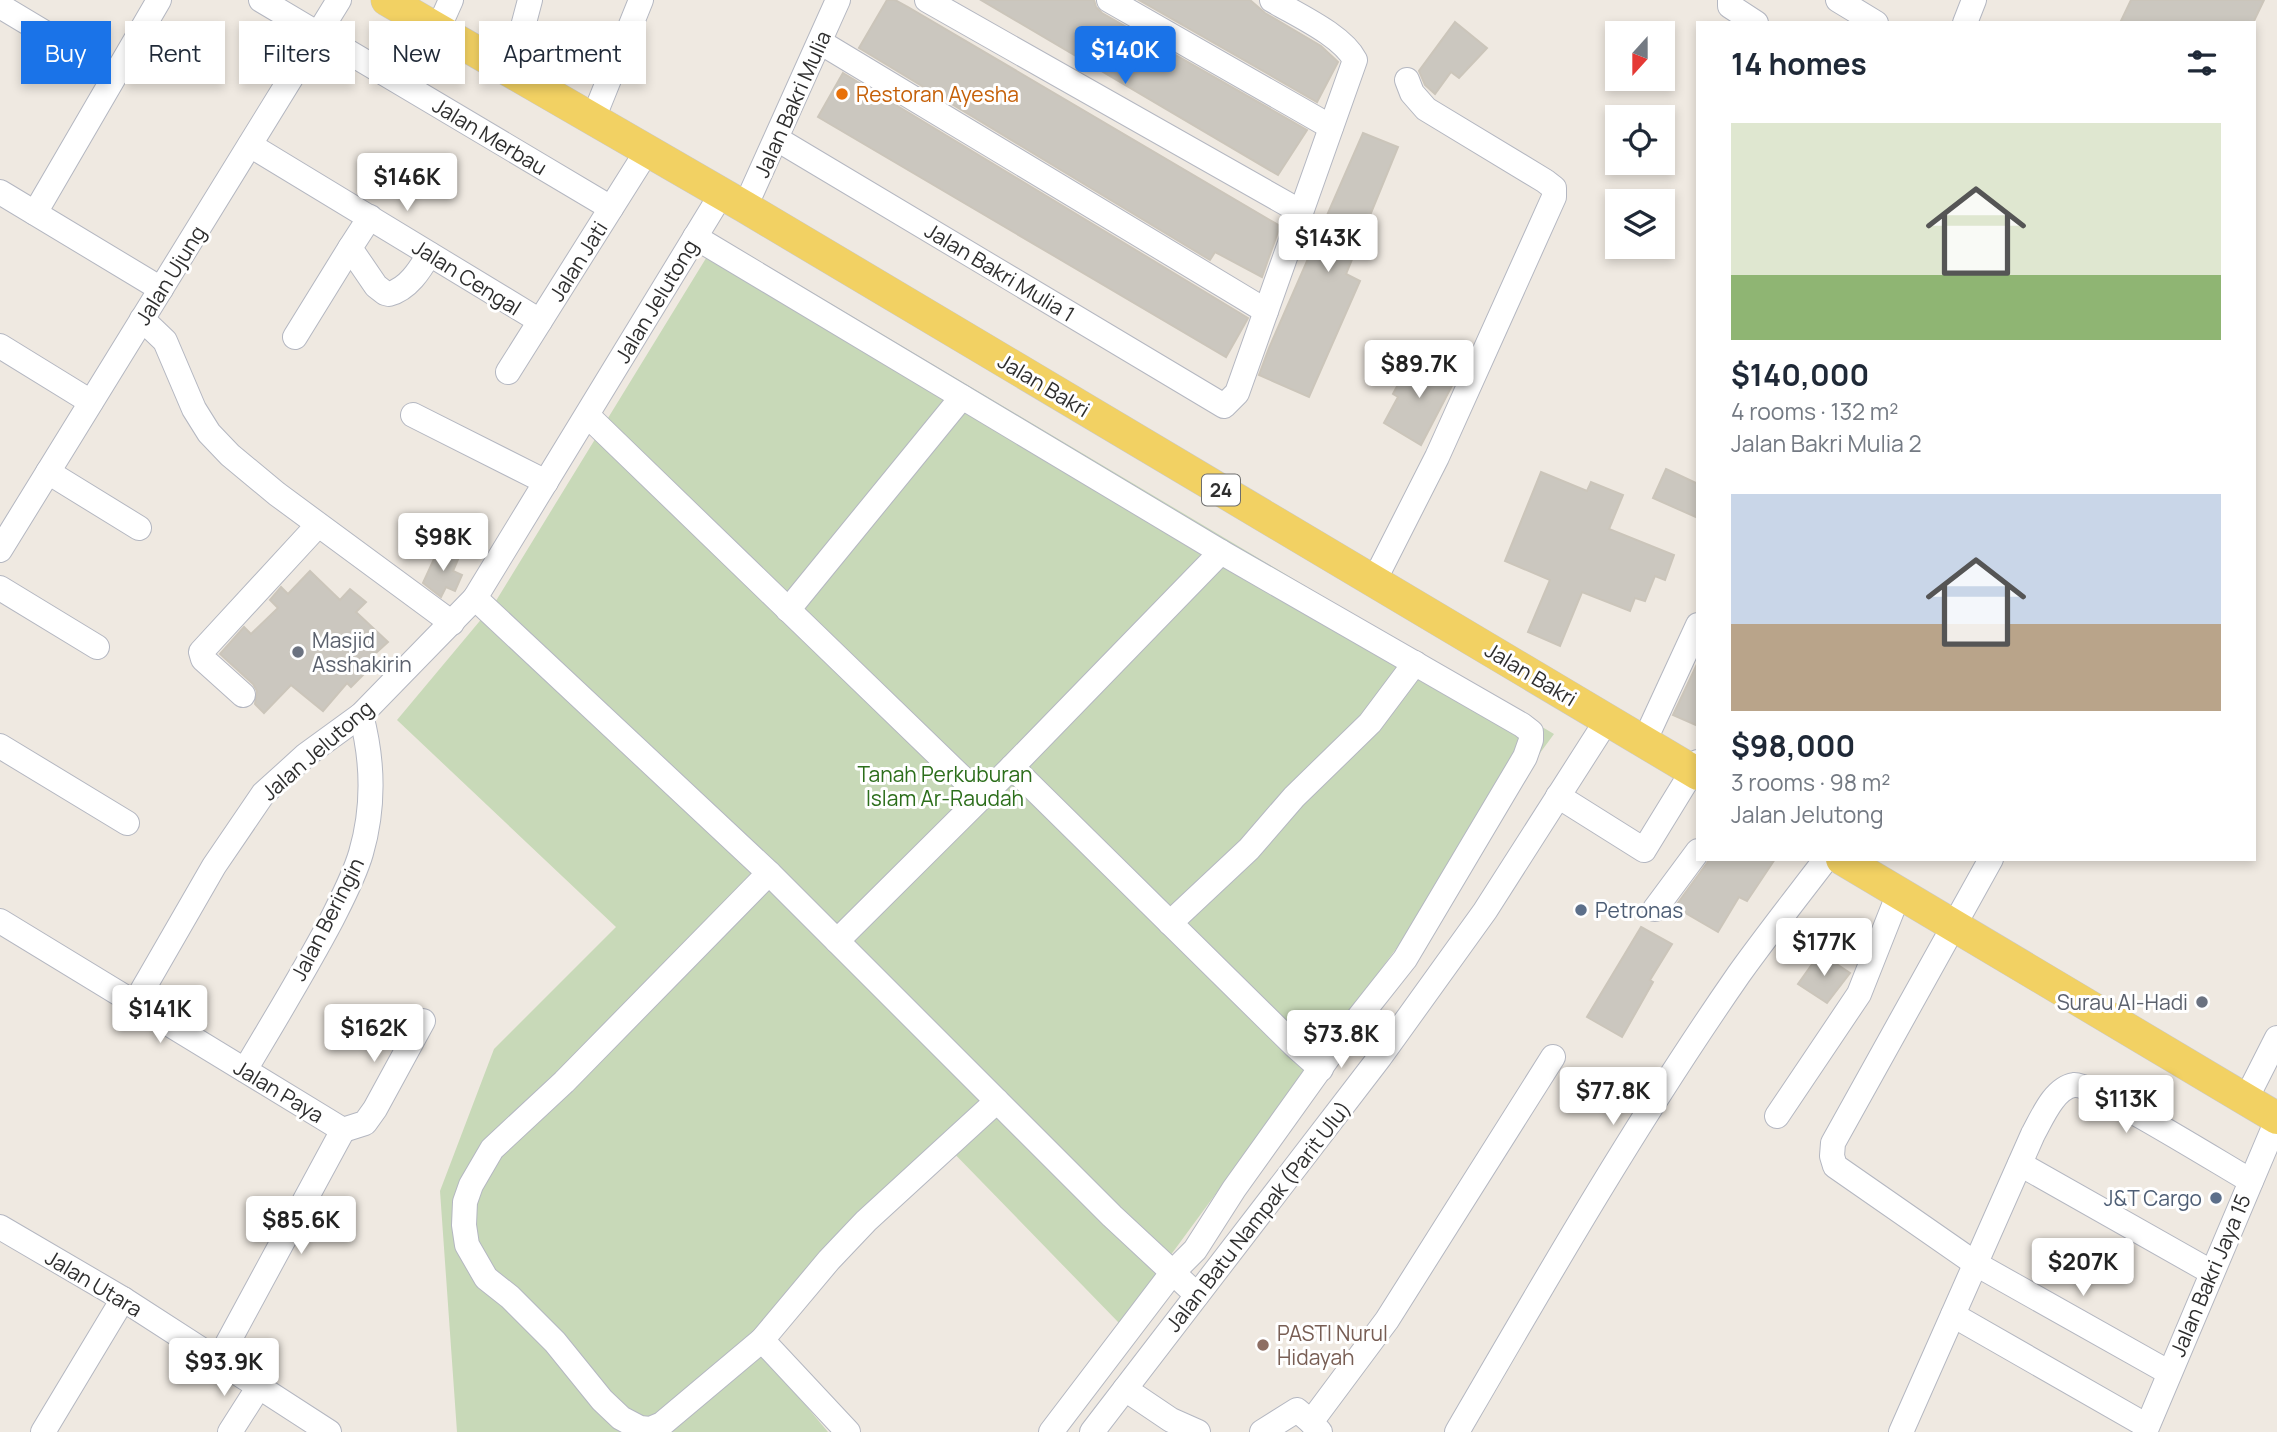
<!DOCTYPE html>
<meta charset="utf-8">
<style>
:root{--surface:#fff;--page:#f2f2f3;--text:#1f2937;--muted:#747a83;--accent:#1a73e8}
body{margin:0;font-family:Manrope,sans-serif;background:var(--page);color:var(--text);height:100vh;display:flex;flex-direction:column;font-size:26px;white-space:nowrap}
*{box-sizing:border-box;margin:0}
p{font-size:23px;color:var(--muted)}
.icon{flex:none;width:38px;height:38px;fill:none;stroke:currentColor;stroke-width:2;stroke-linecap:round;stroke-linejoin:round}
.map{position:relative;flex:1;overflow:hidden}
.panel{position:absolute;left:1696px;top:21px;width:560px;height:840px;display:flex;flex-direction:column;background:var(--surface);border-radius:0px;box-shadow:0 4px 10px #0003}
.panel>*{flex:none}
.hud{position:absolute;left:21px;top:21px;width:665px;height:63px;display:flex;gap:14px}
.needle{width:46px;rotate:201deg}
.fabs{position:absolute;left:1605px;top:21px;display:grid;gap:14px}
.fabs a{display:grid;place-items:center;width:70px;height:70px;border-radius:0px;background:var(--surface);box-shadow:0 4px 10px #0003;font-size:35px}
.price{position:absolute;translate:-50% -60px;padding:0 16px;border-radius:7px;background:#fff;color:#222;font-size:23px;line-height:46px;filter:drop-shadow(0 2px 4px #0008)}
.price::after{content:'';position:absolute;left:50%;top:42px;width:21px;height:16px;margin-left:-10px;background:inherit;clip-path:polygon(0 0,100% 0,50% 100%)}
.price.on{background:var(--accent);color:#fff}
ul{padding:0;list-style:none}
li{display:grid;align-content:center;gap:14px;height:371px;padding:0 35px}
li span{display:grid;place-items:center;height:217px;border-radius:0px;color:#555}
li>.icon{margin-inline-start:auto}
span .icon{width:126px;height:126px;fill:#fffc;stroke-width:1}
li b{font-size:30px}
h2{display:flex;justify-content:space-between;align-items:center;height:84px;padding:0 35px;font-size:30px}
.chip{padding:0 24px;border-radius:0px;background:var(--surface);box-shadow:0 4px 10px #0003;font-size:24px;line-height:63px}
.chip.on{background:var(--accent);color:#fff}
.map>svg:first-child{display:block}
.cemetery{fill:#c8d9b8}
.building{fill:#cbc7bf;stroke:#cbc5ba;stroke-width:2}
.lines{fill:none;stroke-linecap:round;stroke-linejoin:round}
.minor-casing{stroke:#b4b7c1;stroke-width:26}
.major-casing{stroke:#c9c9c9;stroke-width:33}
.minor{stroke:#fff;stroke-width:24}
.major{stroke:#f2d163;stroke-width:32}
.food-dot{fill:#e8710a;stroke:#fff;stroke-width:2.5}
.worship-dot{fill:#6b7280;stroke:#fff;stroke-width:2.5}
.service-dot{fill:#5c6f8a;stroke:#fff;stroke-width:2.5}
.education-dot{fill:#8d6e63;stroke:#fff;stroke-width:2.5}
.labels{text-anchor:middle;dominant-baseline:central;stroke-width:6;stroke-linejoin:round;paint-order:stroke}
.shield{fill:#fff;stroke:#6d6d6d;stroke-width:2}
.shield-label{font-size:19px;font-weight:bold;fill:#2e2e2e}
.food-label{font-size:21px;fill:#c56008;stroke:#fff;text-anchor:start}
.street-label{font-size:21px;fill:#2e2e2e;stroke:#fff}
.worship-label{font-size:21px;fill:#5b616d;stroke:#fff;text-anchor:start}
.park-label{font-size:21px;fill:#2c6e1b;stroke:#fff}
.service-label{font-size:21px;fill:#4e5e75;stroke:#fff;text-anchor:start}
.education-label{font-size:21px;fill:#785e54;stroke:#fff;text-anchor:start}
</style>
<div class="map">
<svg width="2277" height="1432" viewBox="0 0 2277 1432">
<rect width="100%" height="100%" fill="#efe9e1"/>
<!-- cemetery -->
<path class="cemetery" d="M719,237L1554,734L1120,1324L943,1142L749,1337L828,1432H457L440,1191L494,1049L616,927L397,720L494,604Z"/>
<!-- building -->
<g class="building">
<path d="M887,0H895L908,7L1280,226L1262,277L1215,252L1210,260L859,48Z"/>
<path d="M981,0H1094L1096,7L1102,13L1307,130L1278,175Z"/>
<path d="M1139,0H1250L1265,13L1321,46L1338,62L1317,102Z"/>
<path d="M2131,0H2264L2253,23H2120Z"/>
<path d="M1455,22L1487,48L1459,78L1451,72L1435,94L1425,85L1419,71Z"/>
<path d="M843,73L1248,318L1226,357L818,117Z"/>
<path d="M1363,133L1398,147L1346,274L1360,281L1309,397L1259,375L1269,348Z"/>
<path d="M1420,359L1456,378L1421,445L1384,423L1398,397L1393,394L1410,362L1417,365Z"/>
<path d="M1666,469L1698,484V518L1653,498Z"/>
<path d="M1541,472L1587,491L1591,482L1623,495L1609,529L1674,555L1665,580L1655,576L1645,601L1635,598L1630,611L1582,592L1560,646L1528,632L1550,580L1505,561Z"/>
<path d="M439,548L459,557L453,571L462,575L455,591L446,587L441,597L423,583Z"/>
<path d="M310,571L340,600L350,589L366,602L356,612L388,642L366,662L371,667L351,687L347,683L323,711L291,685L264,713L255,704L257,691L253,684L220,654L244,627L251,634L278,608L270,600L281,587L288,594Z"/>
<path d="M1698,662V726L1673,715Z"/>
<path d="M1710,859H1775L1747,901L1739,897L1718,932L1675,907Z"/>
<path d="M1641,927L1672,944L1650,980L1653,982L1622,1037L1587,1017Z"/>
<path d="M1820,953L1850,973L1827,1003L1798,984Z"/>
</g>
<g class="lines">
<defs>
<g id="minor">
<path d="M261,0L611,208"/>
<path d="M927,0L1301,212"/>
<path d="M1109,0L1331,127"/>
<path d="M1730,0V6L1756,23"/>
<path d="M1838,0L1876,23"/>
<path d="M0,6L115,75"/>
<path d="M1965,23L1974,0"/>
<path d="M438,29L451,0"/>
<path d="M820,42L1266,311"/>
<path d="M511,72L530,0"/>
<path d="M593,119L641,0"/>
<path d="M777,139L1224,406L1237,393L1355,60C1342,35 1297,15 1272,0"/>
<path d="M250,145L540,321"/>
<path d="M0,192L161,289"/>
<path d="M745,207L838,0"/>
<path d="M35,213L159,0"/>
<path d="M370,217L350,248L376,286L385,293L389,294C408,289 420,270 429,254"/>
<path d="M695,237L1221,552L1522,725L1531,732V740L1525,757L1405,959L1337,1045L1234,1189L1195,1250L1172,1273L1051,1432"/>
<path d="M142,319L165,341L194,409L209,433L230,455L277,494L452,623"/>
<path d="M295,337L350,248"/>
<path d="M0,346L91,402"/>
<path d="M508,372L647,151"/>
<path d="M413,415L546,482"/>
<path d="M588,416L982,797"/>
<path d="M48,472L139,528"/>
<path d="M0,550L339,0"/>
<path d="M1374,581L1437,457L1554,197V188L1545,181L1426,109L1412,93L1407,80"/>
<path d="M0,588L97,647"/>
<path d="M475,598L769,873L1112,1216L1197,1295"/>
<path d="M788,610L962,397"/>
<path d="M243,695L203,659L201,652L318,525"/>
<path d="M1644,742L1698,625"/>
<path d="M0,746L127,823"/>
<path d="M1012,767L1294,1045L1321,1069"/>
<path d="M1558,796L1644,850L1698,762"/>
<path d="M1991,859L1833,1143L1832,1156L1835,1166L1976,1264L2168,1372"/>
<path d="M769,873L564,1082L492,1149L471,1185L465,1202L464,1225L467,1245L486,1278L510,1297L555,1342L602,1400L621,1418L640,1428L650,1429L662,1424L762,1340L829,1260L866,1221L997,1101"/>
<path d="M1655,909L1698,851"/>
<path d="M0,921L343,1130"/>
<path d="M1170,923L1249,849L1294,797L1370,723L1415,663"/>
<path d="M837,941L1012,767L1221,552"/>
<path d="M135,1003L214,866L263,794L306,755L361,715L475,598L722,193"/>
<path d="M245,1070C274,1021 304,972 331,921C342,899 354,877 361,853C374,808 373,760 361,715"/>
<path d="M2246,1099L2277,1038"/>
<path d="M1777,1116L1859,994L1899,893"/>
<path d="M343,1130L365,1123L375,1109L423,1021"/>
<path d="M2020,1164L2211,1272"/>
<path d="M0,1227L123,1299L329,1432"/>
<path d="M1953,1315L2147,1426"/>
<path d="M762,1340L848,1432"/>
<path d="M218,1361L343,1130"/>
<path d="M1125,1389L1171,1420L1198,1432"/>
<path d="M43,1432L123,1299"/>
<path d="M230,1432L258,1388"/>
<path d="M1092,1432L1380,1057L1485,911L1607,720"/>
<path d="M1262,1432L1297,1410L1311,1422"/>
<path d="M1320,1432L1311,1422L1387,1320L1553,1057"/>
<path d="M1457,1432C1547,1277 1637,1121 1739,974C1767,935 1797,897 1826,859"/>
<path d="M1901,1432L2033,1134C2042,1118 2054,1088 2074,1085C2092,1083 2226,1167 2251,1181"/>
<path d="M2145,1432L2277,1120"/>
</g>
<g id="major">
<path d="M387,0L745,207L1698,774"/>
<path d="M1842,859L2277,1118"/>
</g>
</defs>
<!-- minor casing -->
<use href="#minor" class="minor-casing"/>
<!-- major casing -->
<use href="#major" class="major-casing"/>
<!-- minor -->
<use href="#minor" class="minor"/>
<!-- major -->
<use href="#major" class="major"/>
</g>
<!-- markers -->
<circle class="food-dot" cx="842" cy="94" r="7"/>
<g class="worship-dot">
<circle cx="298" cy="652" r="7"/>
<circle cx="2202" cy="1002" r="7"/>
</g>
<g class="service-dot">
<circle cx="1581" cy="910" r="7"/>
<circle cx="2216" cy="1198" r="7"/>
</g>
<circle class="education-dot" cx="1263" cy="1345" r="7"/>
<g class="labels">
<!-- shield labels -->
<rect class="shield" x="1202" y="474.5" width="38" height="31" rx="5"/>
<g class="shield-label">
<text x="1221" y="490">24</text>
</g>
<!-- food labels -->
<g class="food-label">
<text x="856" y="94">Restoran Ayesha</text>
</g>
<!-- street labels -->
<g class="street-label">
<text transform="translate(792 104) rotate(-66)">Jalan Bakri Mulia</text>
<text transform="translate(490 136) rotate(31)">Jalan Merbau</text>
<text transform="translate(578 261) rotate(-58)">Jalan Jati</text>
<text transform="translate(1000 272) rotate(31)">Jalan Bakri Mulia 1</text>
<text transform="translate(170 275) rotate(-58)">Jalan Ujung</text>
<text transform="translate(467 277) rotate(32)">Jalan Cengal</text>
<text transform="translate(656 301) rotate(-59)">Jalan Jelutong</text>
<text transform="translate(1044 385) rotate(31)">Jalan Bakri</text>
<text transform="translate(1531 674) rotate(31)">Jalan Bakri</text>
<text transform="translate(317 750) rotate(-41)">Jalan Jelutong</text>
<text transform="translate(327 919) rotate(-63)">Jalan Beringin</text>
<text transform="translate(279 1091) rotate(31)">Jalan Paya</text>
<text transform="translate(1258 1216) rotate(-52)">Jalan Batu Nampak (Parit Ulu)</text>
<text transform="translate(2210 1275) rotate(-67)">Jalan Bakri Jaya 15</text>
<text transform="translate(94 1283) rotate(31)">Jalan Utara</text>
</g>
<!-- worship labels -->
<g class="worship-label">
<text x="312" y="640">Masjid<tspan x="312" dy="24">Asshakirin</tspan></text>
<text x="2188" y="1002" text-anchor="end">Surau Al-Hadi</text>
</g>
<!-- park labels -->
<g class="park-label">
<text x="945" y="774">Tanah Perkuburan<tspan x="945" dy="24">Islam Ar-Raudah</tspan></text>
</g>
<!-- service labels -->
<g class="service-label">
<text x="1595" y="910">Petronas</text>
<text x="2202" y="1198" text-anchor="end">J&amp;T Cargo</text>
</g>
<!-- education labels -->
<g class="education-label">
<text x="1277" y="1333">PASTI Nurul<tspan x="1277" dy="24">Hidayah</tspan></text>
</g>
</g>
</svg>
<div class="fabs">
<a><svg class="needle" viewBox="-14 -14 28 28"><path d="M0-13l5 13h-10z" fill="#e53935"/><path d="M0 13l5-13h-10z" fill="#747a83"/></svg></a>
<a><svg class="icon" aria-label="locate" viewBox="0 0 24 24"><circle cx="12" cy="12" r="6"/><path d="M12 2v4M12 18v4M2 12h4M18 12h4"/></svg></a>
<a><svg class="icon" aria-label="layers" viewBox="0 0 24 24"><path d="M12 4l9 5-9 5-9-5zM3 14l9 5 9-5"/></svg></a>
</div>
<b class="price on" style="left:1125px;top:86px">$140K</b>
<b class="price" style="left:407px;top:213px">$146K</b>
<b class="price" style="left:1328px;top:274px">$143K</b>
<b class="price" style="left:1419px;top:400px">$89.7K</b>
<b class="price" style="left:443px;top:573px">$98K</b>
<b class="price" style="left:1824px;top:978px">$177K</b>
<b class="price" style="left:160px;top:1045px">$141K</b>
<b class="price" style="left:374px;top:1064px">$162K</b>
<b class="price" style="left:1341px;top:1070px">$73.8K</b>
<b class="price" style="left:1613px;top:1127px">$77.8K</b>
<b class="price" style="left:2126px;top:1135px">$113K</b>
<b class="price" style="left:301px;top:1256px">$85.6K</b>
<b class="price" style="left:2083px;top:1298px">$207K</b>
<b class="price" style="left:224px;top:1398px">$93.9K</b>
<div class="hud">
<a class="chip on">Buy</a>
<a class="chip">Rent</a>
<a class="chip">Filters</a>
<a class="chip">New</a>
<a class="chip">Apartment</a>
</div>
<section class="panel">
<h2>14 homes<svg class="icon" aria-label="filters" viewBox="0 0 24 24"><path d="M4 7h16M4 17h16"/><circle cx="9" cy="7" r="2"/><circle cx="15" cy="17" r="2"/></svg></h2>
<ul>
<li><span style="background:linear-gradient(#dfe7d0 70%,#8fb573 0)"><svg class="icon" aria-label="home" viewBox="0 0 24 24"><path d="M3 11l9-7 9 7M6 9v11h12V9"/></svg></span><div><b>$140,000</b><p>4 rooms · 132 m²</p><p>Jalan Bakri Mulia 2</p></div></li>
<li><span style="background:linear-gradient(#c9d6e8 60%,#b9a48a 0)"><svg class="icon" aria-label="home" viewBox="0 0 24 24"><path d="M3 11l9-7 9 7M6 9v11h12V9"/></svg></span><div><b>$98,000</b><p>3 rooms · 98 m²</p><p>Jalan Jelutong</p></div></li>
</ul>
</section>
</div>
